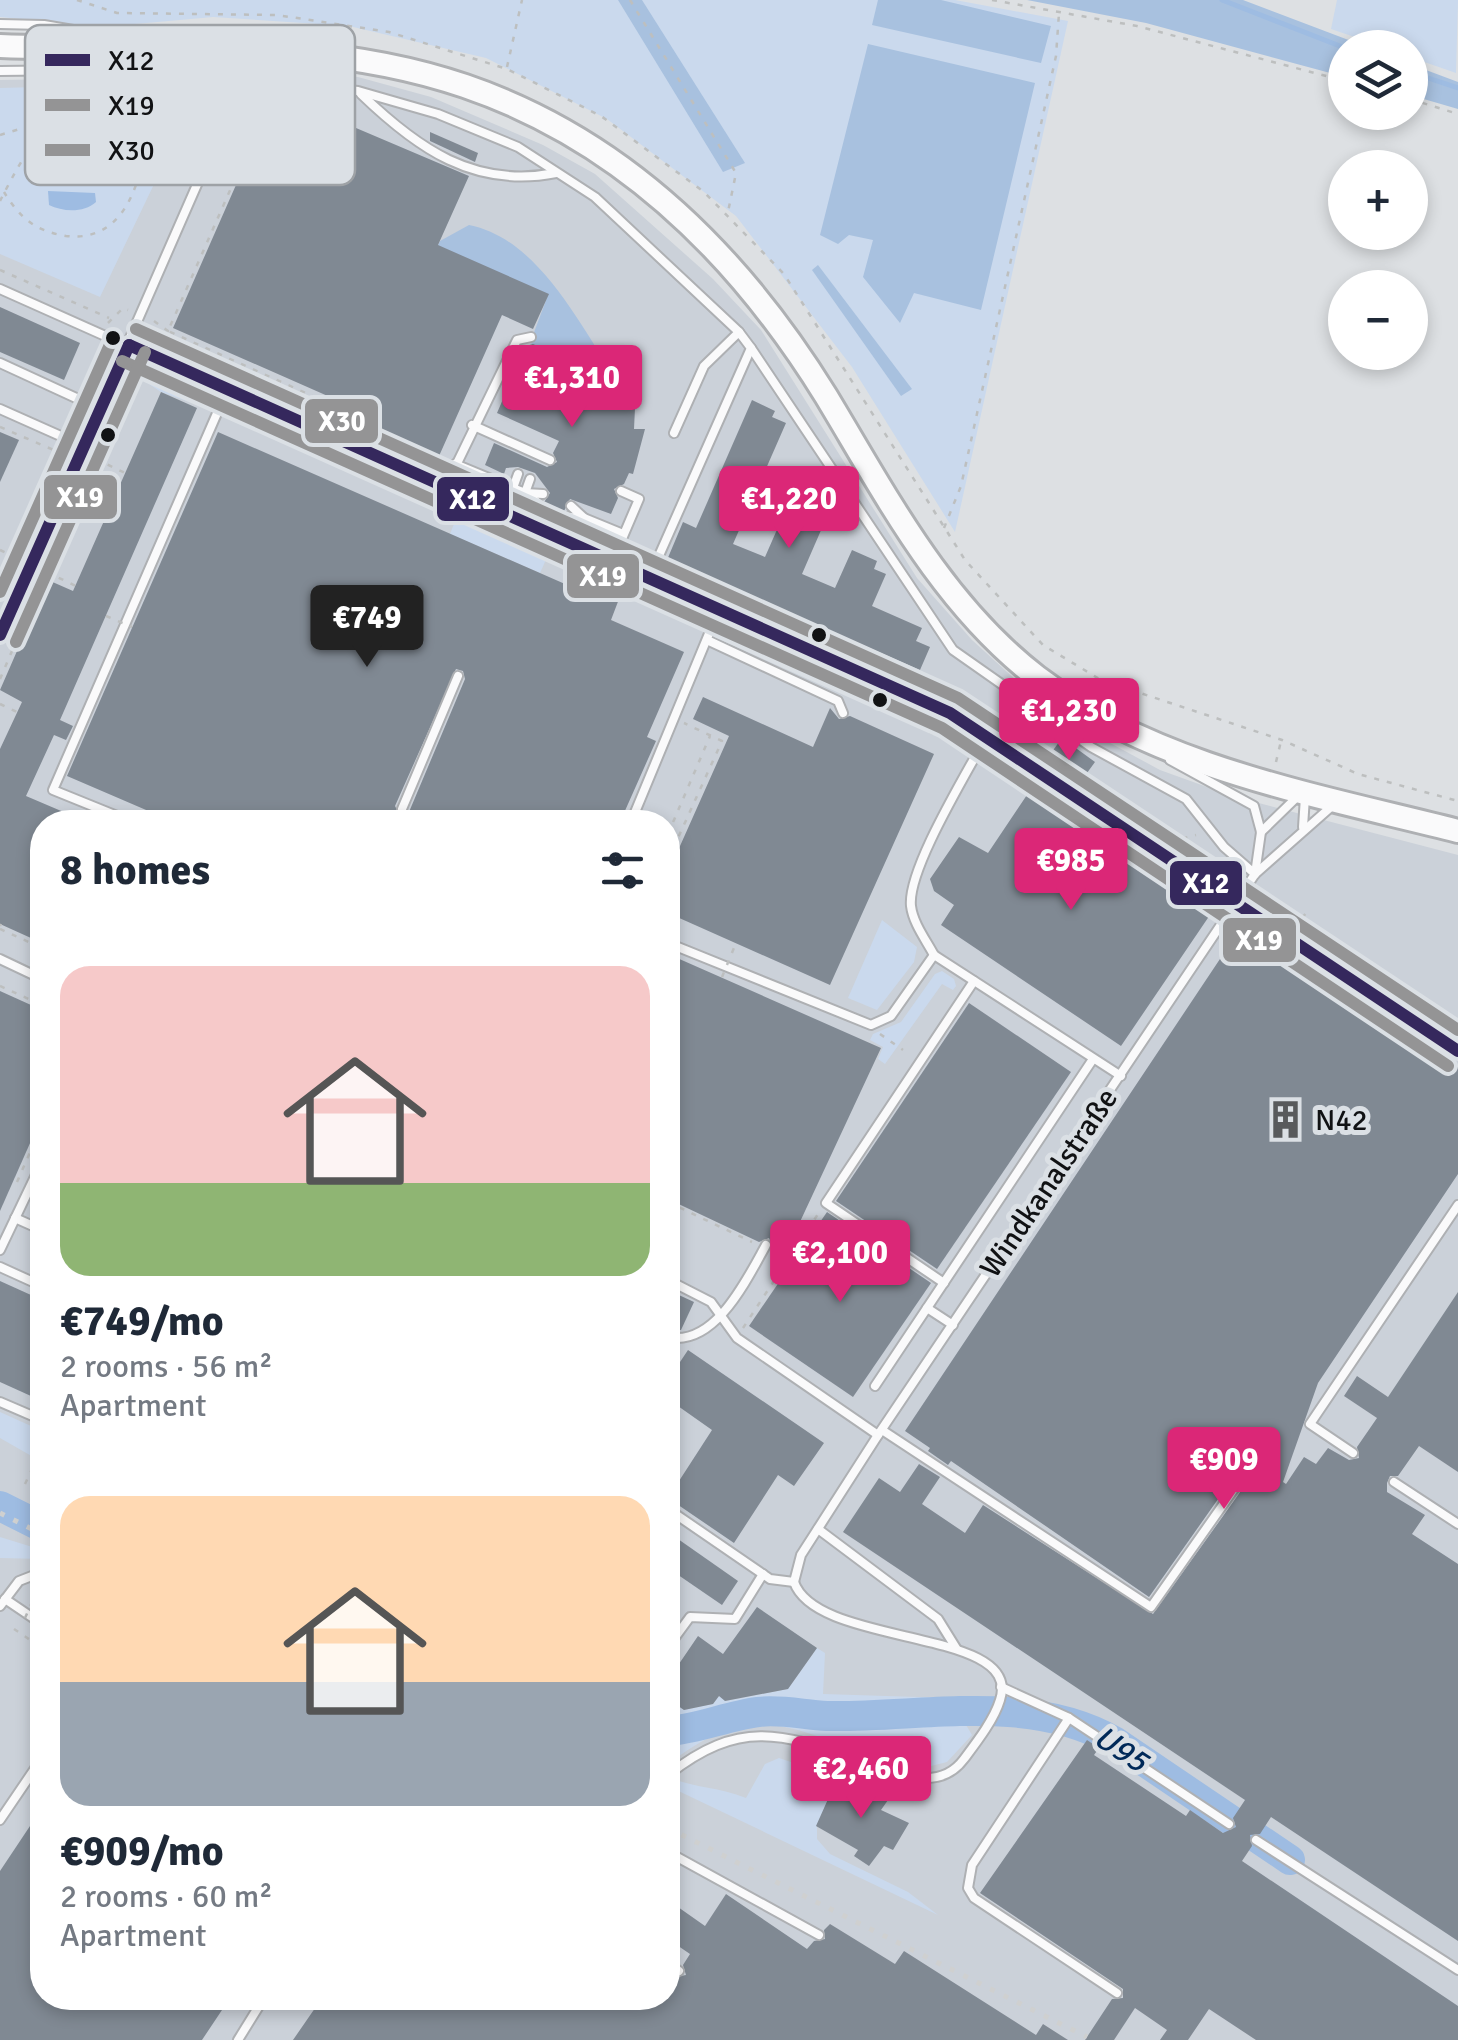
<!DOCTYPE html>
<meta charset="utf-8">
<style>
:root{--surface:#fff;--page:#f2f2f3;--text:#1f2937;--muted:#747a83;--accent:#db2777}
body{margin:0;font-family:Signika,sans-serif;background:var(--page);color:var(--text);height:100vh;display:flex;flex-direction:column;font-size:38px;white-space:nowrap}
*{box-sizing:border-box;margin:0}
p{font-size:32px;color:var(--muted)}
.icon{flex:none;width:55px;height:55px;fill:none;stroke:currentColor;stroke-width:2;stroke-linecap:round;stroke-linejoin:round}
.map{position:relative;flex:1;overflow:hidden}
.panel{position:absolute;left:30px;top:810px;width:650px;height:1200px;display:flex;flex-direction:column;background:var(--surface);border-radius:40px;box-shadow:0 5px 15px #0003}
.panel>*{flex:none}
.buttons{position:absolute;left:1328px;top:30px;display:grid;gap:20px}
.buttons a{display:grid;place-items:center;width:100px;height:100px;border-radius:50%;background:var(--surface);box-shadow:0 5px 15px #0003;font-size:50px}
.price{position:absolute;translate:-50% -85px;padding:0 22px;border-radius:10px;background:var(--accent);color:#fff;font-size:32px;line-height:65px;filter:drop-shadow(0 2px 5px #0008)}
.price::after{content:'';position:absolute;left:50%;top:60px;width:30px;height:22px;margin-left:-15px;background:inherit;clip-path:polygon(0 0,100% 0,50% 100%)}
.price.on{background:#222;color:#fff}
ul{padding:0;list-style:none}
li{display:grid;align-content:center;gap:20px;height:530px;padding:0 30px}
li span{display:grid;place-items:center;height:310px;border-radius:30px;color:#555}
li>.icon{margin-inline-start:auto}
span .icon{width:180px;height:180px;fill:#fffc;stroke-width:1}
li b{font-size:42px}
h2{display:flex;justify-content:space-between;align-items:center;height:120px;padding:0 30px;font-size:42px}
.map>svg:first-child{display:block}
.built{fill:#cbd1d9;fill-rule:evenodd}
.green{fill:#cad9ed}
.forest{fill:#a8c1df}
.water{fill:#9ebce2}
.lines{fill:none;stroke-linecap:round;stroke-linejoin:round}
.stream{stroke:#9ebce2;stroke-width:5}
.river{stroke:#9ebce2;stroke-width:30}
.building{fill:#808993;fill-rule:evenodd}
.lane-casing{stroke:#aeb0b3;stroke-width:12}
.secondary-casing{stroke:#aeb0b3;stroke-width:28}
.path{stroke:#bdbfbf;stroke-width:2.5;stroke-dasharray:5 8;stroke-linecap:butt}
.lane{stroke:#fafafb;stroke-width:8}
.secondary{stroke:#fafafb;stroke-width:22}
.rail{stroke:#cfd0d0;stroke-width:5;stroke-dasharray:5 10;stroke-linecap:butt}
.path-bridge{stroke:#bdbfbf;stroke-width:2.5;stroke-dasharray:5 8;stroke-linecap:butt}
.bus-1-casing{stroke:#dbe0e5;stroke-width:20}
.bus-2-casing{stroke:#dbe0e5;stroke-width:20}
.bus-3-casing{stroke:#dbe0e5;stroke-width:20}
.bus-1{stroke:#35285d;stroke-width:12}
.bus-2{stroke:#949495;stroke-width:12}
.bus-3{stroke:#949495;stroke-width:12}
.bus-dot{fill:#111214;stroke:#dbe0e5;stroke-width:4}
.labels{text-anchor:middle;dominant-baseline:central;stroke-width:10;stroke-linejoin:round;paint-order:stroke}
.poi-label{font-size:30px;fill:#111214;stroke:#dbe0e5;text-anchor:start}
.street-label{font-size:30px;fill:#111214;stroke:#dbe0e5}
.water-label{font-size:32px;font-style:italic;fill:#002958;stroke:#dbe0e5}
.key{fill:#dbe0e5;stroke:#9ea2a6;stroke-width:2.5}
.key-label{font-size:28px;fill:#111214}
.line-badge{stroke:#dbe0e5;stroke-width:4}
.badge-label{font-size:28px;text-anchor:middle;font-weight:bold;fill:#fff}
</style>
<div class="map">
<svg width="1458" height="2040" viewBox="0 0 1458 2040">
<rect width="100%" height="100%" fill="#dde0e3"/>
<!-- built -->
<path class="built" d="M257,70L358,77L431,97L543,145L595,174L713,279L761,330L917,578L972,640L1019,683L1075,724L1160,770L1232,796L1458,855V2040H0V80L184,77ZM42,822H668V1998H42Z"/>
<!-- green -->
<g class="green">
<path d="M0,0H955L1068,21L955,532L852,367L736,216L607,119L486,58L349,26L213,17L102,27L0,17Z"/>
<path d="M1337,0H1458L1456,73L1410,57V48L1384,47L1331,29Z"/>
<path d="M185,83L157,149L168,155L100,297L0,254V88Z"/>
<path d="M146,370L209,395L210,409L161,392L134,374Z"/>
<path d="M456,519L548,555L540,573L450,534Z"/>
<path d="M882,920L917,947L914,962L877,1010L848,998Z"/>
<path d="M942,971L954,979L956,986L953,990L942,984L885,1064L878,1059L883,1047L870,1040L873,1034L901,1022L935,974Z"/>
<path d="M0,1412L42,1431V1462L0,1438Z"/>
<path d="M0,1537L42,1550V1559L0,1558Z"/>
<path d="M817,1648L825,1653L823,1694L950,1698L972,1735L947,1762L927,1767C821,1758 774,1678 668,1765V1699L684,1710L713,1704L719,1696L726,1701L788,1689Z"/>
<path d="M779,1758L838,1778L817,1825V1839L830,1854L908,1892L938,1915L668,1786V1777C694,1788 719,1787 746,1798L765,1764Z"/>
</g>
<!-- forest -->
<g class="forest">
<path d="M618,0H642L745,163L723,172Z"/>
<path d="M878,0H941L1051,26L1041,63L872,25Z"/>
<path d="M1027,0H1243L1367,47L1345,48V77L1146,23Z"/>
<path d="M868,44L1035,83L981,310L914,293L900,323L863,277L873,240L849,235L838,244L820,235Z"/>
<path d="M1410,64L1458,82V109L1410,95Z"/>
<path d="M469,225C540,239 580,327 618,381L530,343L548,295L433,256L440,241Z"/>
<path d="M818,265L912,389L901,396L812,270Z"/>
</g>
<!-- water -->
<path class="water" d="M48,191L95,193L96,202C84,213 63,212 49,205Z"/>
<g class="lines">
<!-- stream -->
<g class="stream">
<path d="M1222,0L1345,48"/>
<path d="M1410,72L1458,88"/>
<path d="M668,1731L760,1712L860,1718L969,1713"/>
</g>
<!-- river -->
<g class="river">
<path d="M0,1506L42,1527"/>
<path d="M668,1731C698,1729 727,1716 758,1712C781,1709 804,1715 827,1716C922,1718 1027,1692 1114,1741L1290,1860"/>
</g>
</g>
<!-- building -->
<g class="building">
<path d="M276,94L469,176L438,245L549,294L533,329L502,315L435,465L356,430L364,412L173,328Z"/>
<path d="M430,132L478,153L475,162L430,141Z"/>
<path d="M0,307L80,343L64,380L0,352Z"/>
<path d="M533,344L618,381L635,408L634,429H645L633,474L629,473L624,484L614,489L618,498L611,514L570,499L560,519L539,510L550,493L535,473L518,467L506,468L504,474L485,465L494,443L547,467L557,462L553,453L559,441L497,413L526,346Z"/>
<path d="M161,392L197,408L60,720L73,726L66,740L54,735L26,796L87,822H42V943L0,924V749L22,702L0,690L48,580L73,591Z"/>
<path d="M752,400L775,411L772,417L786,423L733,544L765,557L801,475L826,486L823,493L835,498L802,574L835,588L852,550L877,561L874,569L886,574L872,606L922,628L916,641L930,647L920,670L667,560L683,522L696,528Z"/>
<path d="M0,432L19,440L0,482Z"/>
<path d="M218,432L565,584L576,557L627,578L611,620L684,652L647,737L656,741L620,822H174L67,776ZM456,669L463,671L465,679L409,812L400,816L395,806Z"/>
<path d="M703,697L813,747L830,708L839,719L850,716L934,754L830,985L668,913V873L729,736L693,719Z"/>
<path d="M1062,738L1095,762L1076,788L1043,764Z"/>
<path d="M1037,780L1068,800L1063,807L1214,909L1121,1046L941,925L954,905L934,891L930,879L959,837L988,853Z"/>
<path d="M1244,923L1458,1067V1174L1318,1383L1283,1482L1286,1484L1304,1457L1316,1464L1328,1448L1349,1460L1359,1458L1357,1447L1377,1418L1344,1396L1357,1376L1388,1397L1458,1292V1472L1419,1446L1398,1476H1390L1387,1483V1492L1425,1515L1412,1534L1458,1564V1941L1271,1817L1260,1834L1250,1835L1252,1846L1242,1861L1458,2006V2040H1256L1209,2009L1188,2040H1160L1167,2030L1135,2008L1114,2040H1085L1112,1999L1123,1998V1989L980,1893L1087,1740L1099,1748L1094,1755L1186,1816L1190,1810L1223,1833L1236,1827L1233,1818L1245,1800L843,1532L879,1478L900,1492L919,1464L940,1477L922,1504L965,1533L983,1505L1153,1614L1276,1442L1275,1433L1264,1434L1149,1597L951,1461L948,1465L928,1451L930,1448L905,1431Z"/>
<path d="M668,954L881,1048L785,1254L773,1248L769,1238L759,1242L668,1199Z"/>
<path d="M0,991L42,1010V1116L0,1211Z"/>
<path d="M969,1003L1071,1072L937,1269L836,1201Z"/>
<path d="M827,1212L931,1283L853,1397L749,1326Z"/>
<path d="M0,1281L42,1300V1401L0,1382Z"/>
<path d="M668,1290L694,1302L681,1330H668Z"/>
<path d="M688,1350L824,1443L794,1486L778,1475L734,1543L668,1498L712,1430L668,1399V1380Z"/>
<path d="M668,1532L738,1581L722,1605L668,1568Z"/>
<path d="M757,1607L817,1648L788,1689L725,1701L719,1696L713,1704L684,1710L668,1699V1680L698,1636L723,1654Z"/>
<path d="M837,1779L888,1800L881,1810L909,1823L893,1850L884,1846L869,1866L854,1856L858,1850L816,1826Z"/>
<path d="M42,1808V1998H230L202,2040H0V1871Z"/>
<path d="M726,1894L807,1949L814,1941L825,1939L824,1930L830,1924L895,1964L904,1951L1036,2035L1043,2024L1068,2040H293L322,1998H668L675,1977L686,1975L683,1965L690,1954L668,1939V1900L705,1926Z"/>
</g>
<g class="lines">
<defs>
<g id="lane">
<path d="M0,24L44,25L126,39"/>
<path d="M0,71L167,69L214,58"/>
<path d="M193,88L234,100"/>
<path d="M361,94C417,148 474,189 556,173"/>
<path d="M0,289L950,713L1458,1051"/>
<path d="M751,348L953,650L1091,747L1186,799L1224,847L1255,874"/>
<path d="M0,363L100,409"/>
<path d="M0,409L83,446"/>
<path d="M472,425L550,460"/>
<path d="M455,464L525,493L538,503"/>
<path d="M446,486L517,340L531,337"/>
<path d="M513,488L518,474"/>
<path d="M525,493L543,494"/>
<path d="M525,493L530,479"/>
<path d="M571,506L584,518"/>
<path d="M567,517L584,518L623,534"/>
<path d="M613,560L639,499L621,491"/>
<path d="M650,576L751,348L739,332L704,366L674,433"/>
<path d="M0,635L234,100L260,81L358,91L438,114L518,147L595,197L739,332"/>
<path d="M707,640L838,701L843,713"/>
<path d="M1170,760L1254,806L1261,832L1255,874"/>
<path d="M402,809L458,676"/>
<path d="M132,822L53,790L228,388"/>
<path d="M631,822L720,607"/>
<path d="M1303,827L1305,797"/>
<path d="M1261,832L1297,797"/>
<path d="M668,943L871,1025L891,1016L934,955L1121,1076"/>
<path d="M934,955C926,940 913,923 911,906C907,870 967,773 986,737"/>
<path d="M0,959L42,979"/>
<path d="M15,1218L42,1230"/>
<path d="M0,1250L42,1162"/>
<path d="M0,1267L42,1286"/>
<path d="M668,1280L711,1302L737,1338L878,1435"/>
<path d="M944,1283L826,1203L974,981"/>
<path d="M927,1308L953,1325"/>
<path d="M668,1337C715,1347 747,1279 766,1245"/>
<path d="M875,1386L1093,1059"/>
<path d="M0,1402L42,1420"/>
<path d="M882,1430L1151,1607L1270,1438"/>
<path d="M1353,1453L1310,1424L1458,1205"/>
<path d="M1394,1482L1458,1524"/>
<path d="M668,1509L770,1579L794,1582"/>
<path d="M818,1529L938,1619L956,1648"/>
<path d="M794,1582L801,1555L878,1435L1255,874L1332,806"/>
<path d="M5,1599L42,1624"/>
<path d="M0,1606L19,1581L42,1572"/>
<path d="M668,1647L690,1617L735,1619L763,1574"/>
<path d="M1001,1687L1069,1718L1229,1824"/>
<path d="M1069,1718L972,1865L968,1888L974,1898L1117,1993"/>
<path d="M668,1775C742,1717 783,1734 866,1762C898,1773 939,1793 964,1759C976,1743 994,1720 1000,1700C1024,1627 817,1648 794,1582"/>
<path d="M0,1820L42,1758"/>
<path d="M1256,1840L1458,1970"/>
<path d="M668,1852L819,1935"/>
<path d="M668,1963L679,1971"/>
<path d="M238,2040L264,1998"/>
</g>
<path id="secondary" d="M0,46C157,53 313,34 465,86C623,140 740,257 826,396C887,497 942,604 1037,677C1156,767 1316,795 1458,831"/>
</defs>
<!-- lane casing -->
<use href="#lane" class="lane-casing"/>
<!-- secondary casing -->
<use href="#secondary" class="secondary-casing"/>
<!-- path -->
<g class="path">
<path d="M77,0L117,13L277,15L389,32L507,69L601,116L704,192L784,274L965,560L1043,645L1101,680L1282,740L1358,774L1458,801"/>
<path d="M630,0L736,173L728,212"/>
<path d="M992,0L1137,26L1345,81"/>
<path d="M507,67L522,0"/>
<path d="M272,95L168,331L359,417L353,430"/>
<path d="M1410,99L1458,114"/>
<path d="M134,104L179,90"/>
<path d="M0,135L49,120"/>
<path d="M0,201C28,146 74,60 147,115C146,165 132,244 66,236C35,231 20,218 4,192"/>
<path d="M0,270L109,318"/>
<path d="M154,321L168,331L161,349"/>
<path d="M108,323L123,308L128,310"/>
<path d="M165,345L230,375"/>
<path d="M238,379L321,417"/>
<path d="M90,392L103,357L99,349"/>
<path d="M0,427L63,454"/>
<path d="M73,429L81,414"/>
<path d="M96,459L125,473"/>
<path d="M944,528L961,486L1056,56L1059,13"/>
<path d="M666,567L904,673L901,679"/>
<path d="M0,679L131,374L140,367"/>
<path d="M847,693L966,749"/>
<path d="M0,704L17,712"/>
<path d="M1276,762L1281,741"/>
<path d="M668,834L710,736"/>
<path d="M1170,842L1196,835"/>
<path d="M668,860L722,741L684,723"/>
<path d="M0,926L1,924"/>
<path d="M1294,928L1306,913"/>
<path d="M0,929L42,948"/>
<path d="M0,986L42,1005"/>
<path d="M880,1034L903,1050"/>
<path d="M17,1182L42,1125"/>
<path d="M668,1202L752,1242"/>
<path d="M743,1328L818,1214"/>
<path d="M31,1477L42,1483"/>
<path d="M25,1484L32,1469"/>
<path d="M14,1629L42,1648"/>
</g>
<!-- lane -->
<use href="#lane" class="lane"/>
<!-- secondary -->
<use href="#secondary" class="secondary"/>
<!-- rail -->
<g class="rail">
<path d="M0,1513L42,1534"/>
<path d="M668,1828L1087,2037"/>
</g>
<!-- path-bridge -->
<g class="path-bridge">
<path d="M0,550L76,586"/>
<path d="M106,616L132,627"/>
<path d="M722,977L736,943"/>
<path d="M25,1618L42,1580"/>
</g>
<defs>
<g id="bus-1">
<path d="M129,345L950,713L1458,1051"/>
<path d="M0,635L129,345"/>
</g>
<g id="bus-2">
<path d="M122,361L942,728L1448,1066"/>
<path d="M16,642L145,352"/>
</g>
<g id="bus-3">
<path d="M136,329L958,698L1458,1030"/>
<path d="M0,592L113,338"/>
</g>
</defs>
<!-- bus-1 casing -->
<use href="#bus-1" class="bus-1-casing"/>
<!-- bus-2 casing -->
<use href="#bus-2" class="bus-2-casing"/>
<!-- bus-3 casing -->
<use href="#bus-3" class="bus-3-casing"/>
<!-- bus-1 -->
<use href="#bus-1" class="bus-1"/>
<!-- bus-2 -->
<use href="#bus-2" class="bus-2"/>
<!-- bus-3 -->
<use href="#bus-3" class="bus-3"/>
</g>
<!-- icons -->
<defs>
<symbol id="building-bare" viewBox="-9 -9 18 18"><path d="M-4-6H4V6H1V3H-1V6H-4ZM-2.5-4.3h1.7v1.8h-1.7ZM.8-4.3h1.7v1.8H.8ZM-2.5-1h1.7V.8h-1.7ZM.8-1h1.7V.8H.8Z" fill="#585a5c" stroke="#dbe0e5" stroke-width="2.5" paint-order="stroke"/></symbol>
</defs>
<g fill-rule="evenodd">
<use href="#building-bare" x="1258" y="1092" width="55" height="55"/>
</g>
<!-- markers -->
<g class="bus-dot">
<circle cx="113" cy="338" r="9"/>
<circle cx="108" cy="435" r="9"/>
<circle cx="819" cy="635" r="9"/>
<circle cx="880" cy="700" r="9"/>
</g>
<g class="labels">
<!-- poi labels -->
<g class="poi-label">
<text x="1315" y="1120">N42</text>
</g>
<!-- street labels -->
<g class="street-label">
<text transform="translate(1049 1183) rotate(-56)">Windkanalstraße</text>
</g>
<!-- water labels -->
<g class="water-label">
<text transform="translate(1121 1749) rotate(33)">U95</text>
</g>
</g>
<!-- legend -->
<rect x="25" y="25" width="330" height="160" rx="15" class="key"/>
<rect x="45" y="54" width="45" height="12" fill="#35285d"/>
<rect x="45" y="99" width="45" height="12" fill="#949495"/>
<rect x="45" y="144" width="45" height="12" fill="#949495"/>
<g class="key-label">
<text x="108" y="70">X12</text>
<text x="108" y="115">X19</text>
<text x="108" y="160">X30</text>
</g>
<g class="line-badge">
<rect x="303" y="397" width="77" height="48" rx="10" fill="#949495"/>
<rect x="42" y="473" width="77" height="48" rx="10" fill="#949495"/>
<rect x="435" y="475" width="76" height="48" rx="10" fill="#35285d"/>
<rect x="565" y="552" width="76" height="48" rx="10" fill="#949495"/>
<rect x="1168" y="859" width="76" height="48" rx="10" fill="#35285d"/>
<rect x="1221" y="916" width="77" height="48" rx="10" fill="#949495"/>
</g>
<g class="badge-label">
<text x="342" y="431">X30</text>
<text x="80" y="507">X19</text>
<text x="473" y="509">X12</text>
<text x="603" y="586">X19</text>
<text x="1206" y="893">X12</text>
<text x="1259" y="950">X19</text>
</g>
</svg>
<div class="buttons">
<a><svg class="icon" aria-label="layers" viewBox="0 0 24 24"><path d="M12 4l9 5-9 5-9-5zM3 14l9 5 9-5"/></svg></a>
<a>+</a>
<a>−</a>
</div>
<b class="price" style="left:572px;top:430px">€1,310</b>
<b class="price" style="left:789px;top:551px">€1,220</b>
<b class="price on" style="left:367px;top:670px">€749</b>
<b class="price" style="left:1069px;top:763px">€1,230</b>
<b class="price" style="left:1071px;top:913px">€985</b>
<b class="price" style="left:840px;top:1305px">€2,100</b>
<b class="price" style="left:1224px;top:1512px">€909</b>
<b class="price" style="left:861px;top:1821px">€2,460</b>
<section class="panel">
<h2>8 homes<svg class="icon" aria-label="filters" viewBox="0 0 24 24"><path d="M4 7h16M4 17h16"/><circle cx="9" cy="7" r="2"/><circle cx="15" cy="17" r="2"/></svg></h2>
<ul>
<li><span style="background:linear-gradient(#f6c9c9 70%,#8fb573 0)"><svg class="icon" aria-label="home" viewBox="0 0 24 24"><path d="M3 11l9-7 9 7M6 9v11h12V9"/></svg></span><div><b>€749/mo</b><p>2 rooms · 56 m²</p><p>Apartment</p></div></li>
<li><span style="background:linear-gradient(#ffd9b3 60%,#9aa5b1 0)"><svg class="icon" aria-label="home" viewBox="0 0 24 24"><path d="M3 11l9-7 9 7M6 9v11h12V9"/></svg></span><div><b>€909/mo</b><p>2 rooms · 60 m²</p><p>Apartment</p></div></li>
</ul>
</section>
</div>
